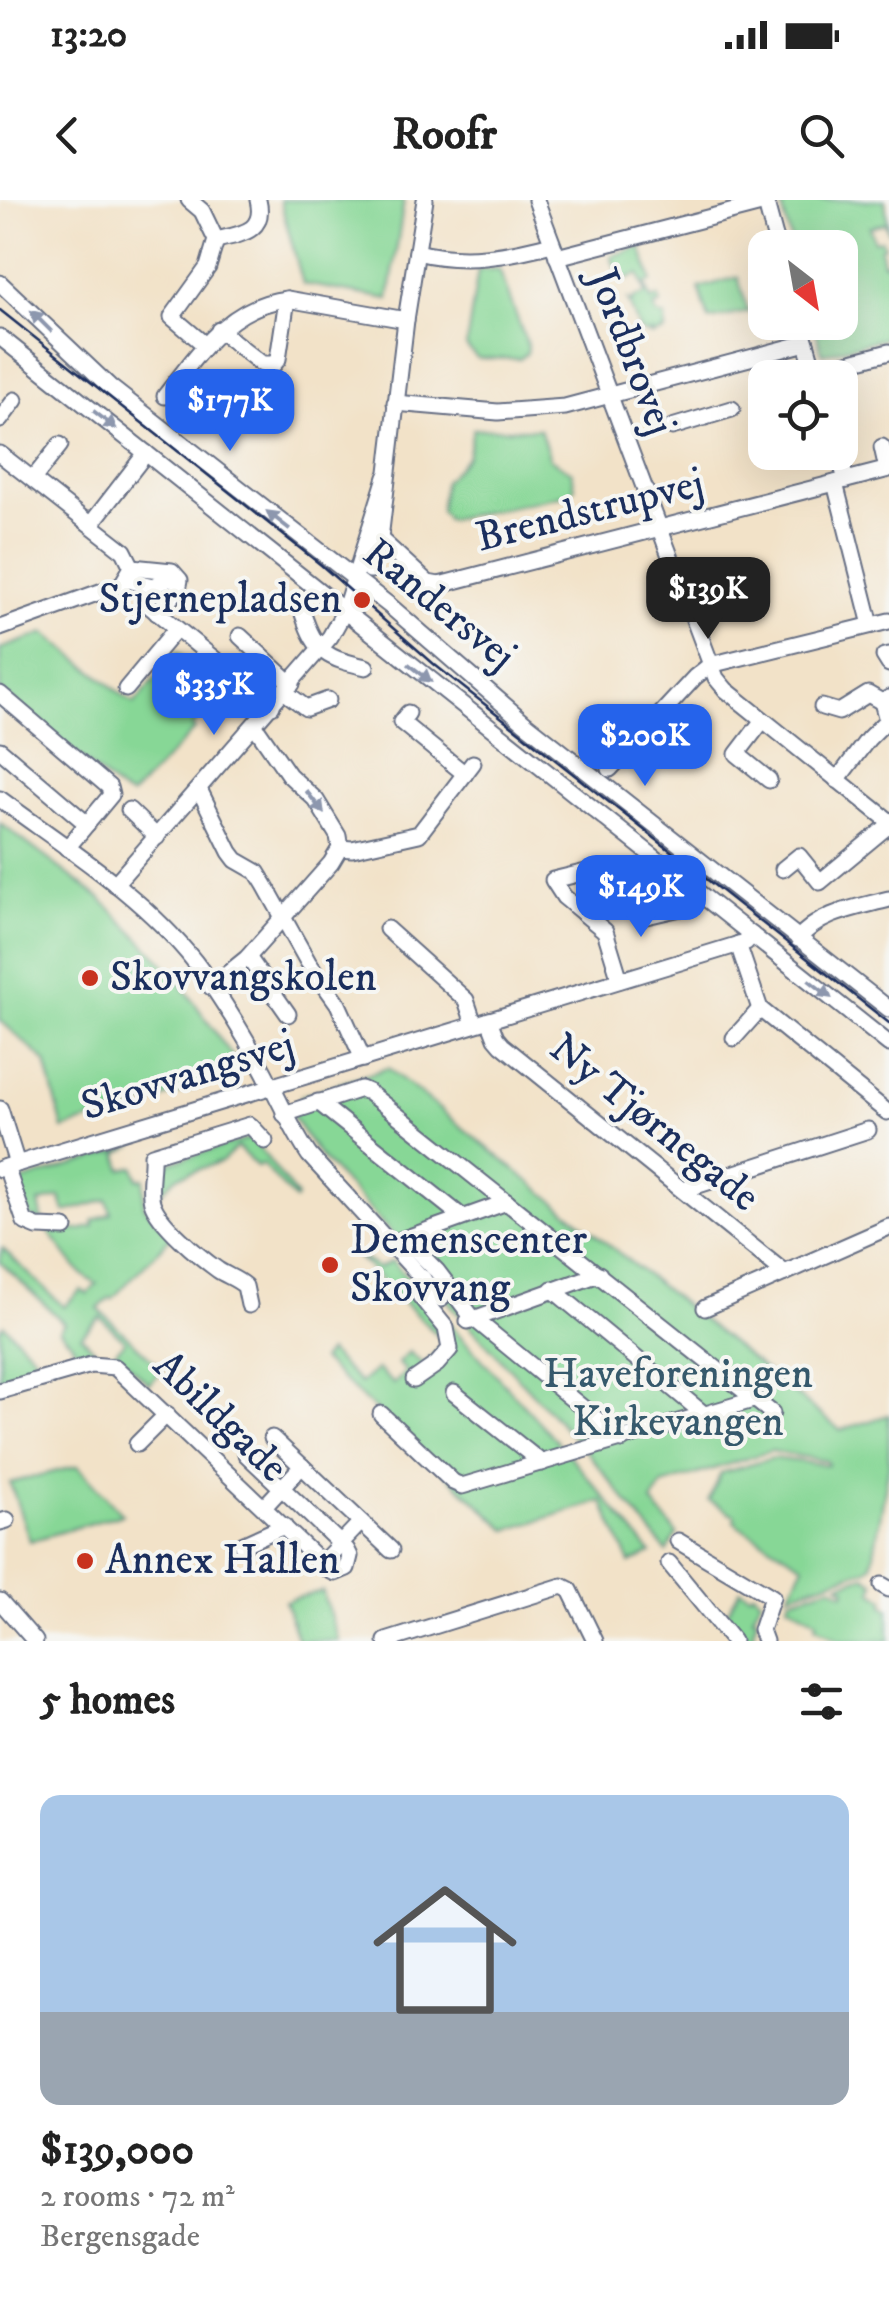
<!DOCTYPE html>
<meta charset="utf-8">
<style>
:root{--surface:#fff;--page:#f2f2f2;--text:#222;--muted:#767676;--accent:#2563eb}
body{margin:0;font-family:"IM FELL DW Pica",serif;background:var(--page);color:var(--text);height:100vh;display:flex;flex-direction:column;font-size:38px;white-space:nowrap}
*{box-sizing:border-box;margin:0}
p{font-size:32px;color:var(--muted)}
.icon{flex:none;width:55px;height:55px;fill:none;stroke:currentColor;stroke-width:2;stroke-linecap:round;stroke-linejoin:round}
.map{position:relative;height:1441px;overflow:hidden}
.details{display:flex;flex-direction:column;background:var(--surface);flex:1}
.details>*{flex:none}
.needle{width:65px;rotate:149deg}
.buttons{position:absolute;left:748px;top:30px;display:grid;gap:20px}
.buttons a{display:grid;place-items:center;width:110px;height:110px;border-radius:20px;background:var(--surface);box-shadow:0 10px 40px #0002;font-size:50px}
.price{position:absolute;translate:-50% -85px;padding:0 22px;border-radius:20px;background:var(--accent);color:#fff;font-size:32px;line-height:65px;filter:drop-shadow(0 2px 5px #0008)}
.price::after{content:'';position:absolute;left:50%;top:60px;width:30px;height:22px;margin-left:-15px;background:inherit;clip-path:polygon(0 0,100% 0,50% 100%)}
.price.current{background:#222;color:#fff}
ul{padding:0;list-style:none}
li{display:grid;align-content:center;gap:20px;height:530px;padding:0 40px}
li span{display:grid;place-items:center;height:310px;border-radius:20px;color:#555}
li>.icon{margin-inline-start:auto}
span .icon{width:180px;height:180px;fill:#fffc;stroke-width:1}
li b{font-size:42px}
h2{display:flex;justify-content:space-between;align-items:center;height:120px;padding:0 40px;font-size:42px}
.status{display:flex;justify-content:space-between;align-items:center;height:70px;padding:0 50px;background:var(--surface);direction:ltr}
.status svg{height:28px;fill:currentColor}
header{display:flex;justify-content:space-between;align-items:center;height:130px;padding:0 40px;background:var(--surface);font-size:45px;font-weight:700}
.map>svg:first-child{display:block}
.green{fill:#87d796;stroke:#51837a;stroke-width:2.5}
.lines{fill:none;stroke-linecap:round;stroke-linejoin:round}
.minor-tunnel{stroke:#c7beb3;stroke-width:15;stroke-dasharray:15 8;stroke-linecap:butt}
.minor-casing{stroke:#666e83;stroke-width:19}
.minor{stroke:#fff;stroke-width:15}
.tram{stroke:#1b2f5e;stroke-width:2.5}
.oneway{fill:#8d97ae}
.poi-dot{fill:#c8321e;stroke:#f6f6f2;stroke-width:4}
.labels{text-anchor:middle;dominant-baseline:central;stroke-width:8;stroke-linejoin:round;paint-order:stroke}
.street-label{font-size:42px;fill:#1b2f5e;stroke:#f6f6f2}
.poi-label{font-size:42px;fill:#1b2f5e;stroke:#f6f6f2;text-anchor:start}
.park-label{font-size:42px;fill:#36596c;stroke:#f6f6f2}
</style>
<div class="status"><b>13:20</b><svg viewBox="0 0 49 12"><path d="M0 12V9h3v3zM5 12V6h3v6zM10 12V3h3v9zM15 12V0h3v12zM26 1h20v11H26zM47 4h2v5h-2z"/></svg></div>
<header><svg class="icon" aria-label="back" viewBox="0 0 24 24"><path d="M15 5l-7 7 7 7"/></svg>Roofr<svg class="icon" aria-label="search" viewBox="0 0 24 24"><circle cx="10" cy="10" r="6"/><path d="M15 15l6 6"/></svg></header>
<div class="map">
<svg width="889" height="1441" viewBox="0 0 889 1441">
<rect width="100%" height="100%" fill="#f6f6f2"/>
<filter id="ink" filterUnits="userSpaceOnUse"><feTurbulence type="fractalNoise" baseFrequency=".01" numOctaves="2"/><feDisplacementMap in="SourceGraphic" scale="20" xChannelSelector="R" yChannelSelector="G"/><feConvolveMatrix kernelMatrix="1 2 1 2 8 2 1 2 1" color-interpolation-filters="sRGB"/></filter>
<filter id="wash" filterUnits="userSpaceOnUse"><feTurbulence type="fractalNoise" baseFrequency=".0048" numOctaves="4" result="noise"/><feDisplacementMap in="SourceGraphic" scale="40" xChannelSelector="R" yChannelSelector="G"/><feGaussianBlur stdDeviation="2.25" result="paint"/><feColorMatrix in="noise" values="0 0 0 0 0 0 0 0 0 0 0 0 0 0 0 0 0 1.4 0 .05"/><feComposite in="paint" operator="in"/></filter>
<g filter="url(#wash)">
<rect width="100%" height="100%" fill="#f2e2c8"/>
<!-- green -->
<g class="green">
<path d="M280,0H404L389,99L303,84Z"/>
<path d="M780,0H885L889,34L885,23L870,27L874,41L882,40L884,46L880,48L883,63L889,62V137L822,154L814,123L840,122V48L793,47Z"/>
<path d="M641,47L652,81L645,84L651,100L658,97L661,104L654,107L657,115L665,117V131L653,135L650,131L651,135L640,131L628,100L633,103V99L646,94L639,74L625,79L623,74L618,75L611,56Z"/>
<path d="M499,69L528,147L527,153L520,159L477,158L466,146L478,70Z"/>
<path d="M738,77L748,112L709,120L699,88Z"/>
<path d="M473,229H540L550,259L572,272L575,288L569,294L448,320L440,311L444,282L467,257Z"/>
<path d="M45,433L134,504L177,452L228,492L192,526L195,529L131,596L121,592L0,490V449Z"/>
<path d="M0,623L101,699L174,774L240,867L237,875L63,929L46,862L0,820Z"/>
<path d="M388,868L840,1230L889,1215V1265L872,1365L868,1369L789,1394L804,1365L739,1326L734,1321L736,1316L709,1300L721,1273L773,1258L828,1265L827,1261L771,1251L662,1285L652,1302L677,1334L667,1352L587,1252L454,1109L428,1073L318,954L292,916L301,896Z"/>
<path d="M252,938L297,997L295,1000L262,964L258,967L237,947L223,961L176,977L154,999L161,965Z"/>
<path d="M134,946L118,954L122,969L134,967L138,979L144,978V1006L172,1036L112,1099L110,1097L98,1109L163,1170L149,1184L127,1163L112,1155L125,1141L100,1117L81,1136L98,1153L79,1157L71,1142L59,1130L64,1123L0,1062L2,1048L64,1107L81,1090L88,1094L97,1084C76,1075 63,1048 47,1030H80L94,1026L93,1021L111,1013L107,1000L65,1012L60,997L39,1003L43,1021L31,1017L16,983Z"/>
<path d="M353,1052L378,1068L392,1061L571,1257L651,1353L630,1363L602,1301L507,1330L321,1160L328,1152L360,1183L377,1169L394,1184L406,1171L398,1163L409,1152L424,1165L445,1143Z"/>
<path d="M4,1125L36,1158L40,1169L0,1181V1130Z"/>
<path d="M78,1266L122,1314L30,1341L10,1283Z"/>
<path d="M865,1376L875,1383L872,1391L884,1399V1406L889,1409V1441H841L815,1426L817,1421L788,1404L790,1399L831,1386L844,1393L846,1389L839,1384Z"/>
<path d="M740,1389L749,1394L754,1392L761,1399L753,1417L757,1418L753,1432L755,1441H744L725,1417Z"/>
<path d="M322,1391L339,1441H298L285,1401Z"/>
</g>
</g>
<g filter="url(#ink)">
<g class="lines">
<!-- minor-tunnel -->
<path class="minor-tunnel" d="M269,166L284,204"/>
<defs>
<g id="minor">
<path d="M189,0L202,11L216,40L208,67L172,117L205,145"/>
<path d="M536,0L716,478L726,490L889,621"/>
<path d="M765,0L778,48"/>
<path d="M216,40C241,34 266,32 258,0"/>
<path d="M417,52C464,64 506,56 552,44"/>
<path d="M557,57L765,3"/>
<path d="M0,83L110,187L390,406L524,522L889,809"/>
<path d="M800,122L816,178"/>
<path d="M219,130L262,164H274L278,159L287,99"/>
<path d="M0,137L889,844"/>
<path d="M814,172L889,152"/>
<path d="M165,196C198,154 229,105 287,99L406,120"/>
<path d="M395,203L498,212L565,207L806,143"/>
<path d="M0,220L15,200"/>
<path d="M672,227L732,209"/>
<path d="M882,247L887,269"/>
<path d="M838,252L846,280"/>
<path d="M0,254L124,351L132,367L122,384L0,428"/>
<path d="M33,279L60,245"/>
<path d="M835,283L871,425"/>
<path d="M91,324L146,253"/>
<path d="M380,339L428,383L439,385L889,269"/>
<path d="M132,367L172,371L180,380L178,390L157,413"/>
<path d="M370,370L380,339L406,120L425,0"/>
<path d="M127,380L153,386L171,378"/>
<path d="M148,405L272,506"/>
<path d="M303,414C316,454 327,458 366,467"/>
<path d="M240,436L292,484"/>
<path d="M889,455L884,456L889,464"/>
<path d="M126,489L176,429"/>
<path d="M285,492L306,508L328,500"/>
<path d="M0,494L109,587L111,595L67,648"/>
<path d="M822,507L839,512L868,494L882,502"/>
<path d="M408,513L401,522L465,574"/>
<path d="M763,520L737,554L769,580"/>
<path d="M0,550L87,624"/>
<path d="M610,569L695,477L710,465L889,421"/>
<path d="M837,580L868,539L887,520L882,502L889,498"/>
<path d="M199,589L230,652L236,660L257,672L265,685L308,762L338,804L363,859"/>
<path d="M0,599C68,649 142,695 195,762C221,796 252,848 272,887C284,910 294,933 309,955L441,1099"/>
<path d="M129,610L157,637"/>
<path d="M340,648L352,649L419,634L473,563"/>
<path d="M783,669L799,656L820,682L889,625"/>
<path d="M115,684L330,437L344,412L386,277"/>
<path d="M387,729L466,800L474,824"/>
<path d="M798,739C821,712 856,708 889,699"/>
<path d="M738,744L760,809L887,912"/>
<path d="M248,757L288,814"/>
<path d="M620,780L605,731L564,697L553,680L586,672L642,717L685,707"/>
<path d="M211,787L247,758L331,663L340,648L338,636L316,600L289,575L255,526"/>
<path d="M489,820L496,838L502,845L785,1073"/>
<path d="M734,838L760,809"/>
<path d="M318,902L462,1017"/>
<path d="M0,909L17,964"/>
<path d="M284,914L361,889L368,892L772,1213"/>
<path d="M6,967L25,1022L37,1027L65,1028"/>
<path d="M0,969L687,760L746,742L752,735"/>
<path d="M683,990L868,930"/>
<path d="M405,1039L437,1071L472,1117L622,1240"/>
<path d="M398,1041L507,1002"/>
<path d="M552,1089L705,1215"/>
<path d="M249,1105L245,1086C236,1078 227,1076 218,1070C201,1058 158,1023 152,1002C148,988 153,970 152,955L250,925L265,941"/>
<path d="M705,1108L889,1027"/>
<path d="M468,1121L599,1074"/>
<path d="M414,1180L437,1164L450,1149L446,1128L420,1096L423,1078"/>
<path d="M0,1191L91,1165L115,1167L329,1370L335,1373L347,1368L350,1356L347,1350L246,1254"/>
<path d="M454,1193L542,1263"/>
<path d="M381,1214L453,1282L462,1286L753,1200"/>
<path d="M272,1238L391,1350"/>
<path d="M137,1244L167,1214"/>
<path d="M264,1307L302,1266"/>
<path d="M0,1322L7,1320"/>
<path d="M678,1341L772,1397L761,1430L765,1441"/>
<path d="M242,1345L284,1326"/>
<path d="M322,1363L361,1322"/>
<path d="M669,1363L733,1441"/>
<path d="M882,1385L889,1389"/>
<path d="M0,1401L35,1441"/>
<path d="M386,1441L562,1386L570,1390L595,1441"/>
</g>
</defs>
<!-- minor casing -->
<use href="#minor" class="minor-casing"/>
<!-- minor -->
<use href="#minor" class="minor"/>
<!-- tram -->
<path class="tram" d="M0,110L321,365L435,465L889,823"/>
</g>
<!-- one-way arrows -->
<defs><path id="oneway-solid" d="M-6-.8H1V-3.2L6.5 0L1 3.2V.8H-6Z" transform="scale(2.5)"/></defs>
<g class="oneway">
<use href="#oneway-solid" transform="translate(41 121) rotate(-135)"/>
<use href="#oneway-solid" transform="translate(105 220) rotate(38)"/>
<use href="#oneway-solid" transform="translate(278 320) rotate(-142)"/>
<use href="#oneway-solid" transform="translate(420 473) rotate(38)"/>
<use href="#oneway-solid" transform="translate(315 602) rotate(52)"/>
<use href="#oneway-solid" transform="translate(820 789) rotate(38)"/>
</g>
</g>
<!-- markers -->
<g class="poi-dot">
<circle cx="362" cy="400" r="10"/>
<circle cx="90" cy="778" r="10"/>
<circle cx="330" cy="1065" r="10"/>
<circle cx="85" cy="1361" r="10"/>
</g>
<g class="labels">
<!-- street labels -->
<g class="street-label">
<text transform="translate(631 152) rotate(69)">Jordbrovej</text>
<text transform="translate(590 311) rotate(-14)">Brendstrupvej</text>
<text transform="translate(439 405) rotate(39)">Randersvej</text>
<text transform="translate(188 876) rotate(-17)">Skovvangsvej</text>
<text transform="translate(654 923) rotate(39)">Ny Tjørnegade</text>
<text transform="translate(220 1217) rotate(44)">Abildgade</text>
</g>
<!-- poi labels -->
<g class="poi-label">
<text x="342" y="400" text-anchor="end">Stjernepladsen</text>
<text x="110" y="778">Skovvangskolen</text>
<text x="350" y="1041">Demenscenter<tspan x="350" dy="48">Skovvang</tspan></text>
<text x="105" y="1361">Annex Hallen</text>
</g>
<!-- park labels -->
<g class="park-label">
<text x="678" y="1175">Haveforeningen<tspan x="678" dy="48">Kirkevangen</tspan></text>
</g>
</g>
</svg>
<div class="buttons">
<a><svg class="needle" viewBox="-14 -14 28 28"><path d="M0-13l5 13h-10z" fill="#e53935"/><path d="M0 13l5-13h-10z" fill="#767676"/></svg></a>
<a><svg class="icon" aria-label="locate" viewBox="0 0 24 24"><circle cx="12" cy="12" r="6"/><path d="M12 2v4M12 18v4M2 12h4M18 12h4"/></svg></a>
</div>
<b class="price" style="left:230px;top:254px">$177K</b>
<b class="price current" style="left:708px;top:442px">$139K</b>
<b class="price" style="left:214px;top:538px">$335K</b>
<b class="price" style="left:645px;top:589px">$200K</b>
<b class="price" style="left:641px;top:740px">$149K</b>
</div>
<section class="details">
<h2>5 homes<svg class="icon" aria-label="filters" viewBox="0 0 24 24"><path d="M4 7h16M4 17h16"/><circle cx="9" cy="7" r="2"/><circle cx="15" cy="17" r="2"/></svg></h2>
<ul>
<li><span style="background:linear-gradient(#a9c7e8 70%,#9aa5b1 0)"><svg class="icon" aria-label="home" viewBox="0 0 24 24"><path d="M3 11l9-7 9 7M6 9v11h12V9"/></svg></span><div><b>$139,000</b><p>2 rooms · 72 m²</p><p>Bergensgade</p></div></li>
</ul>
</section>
